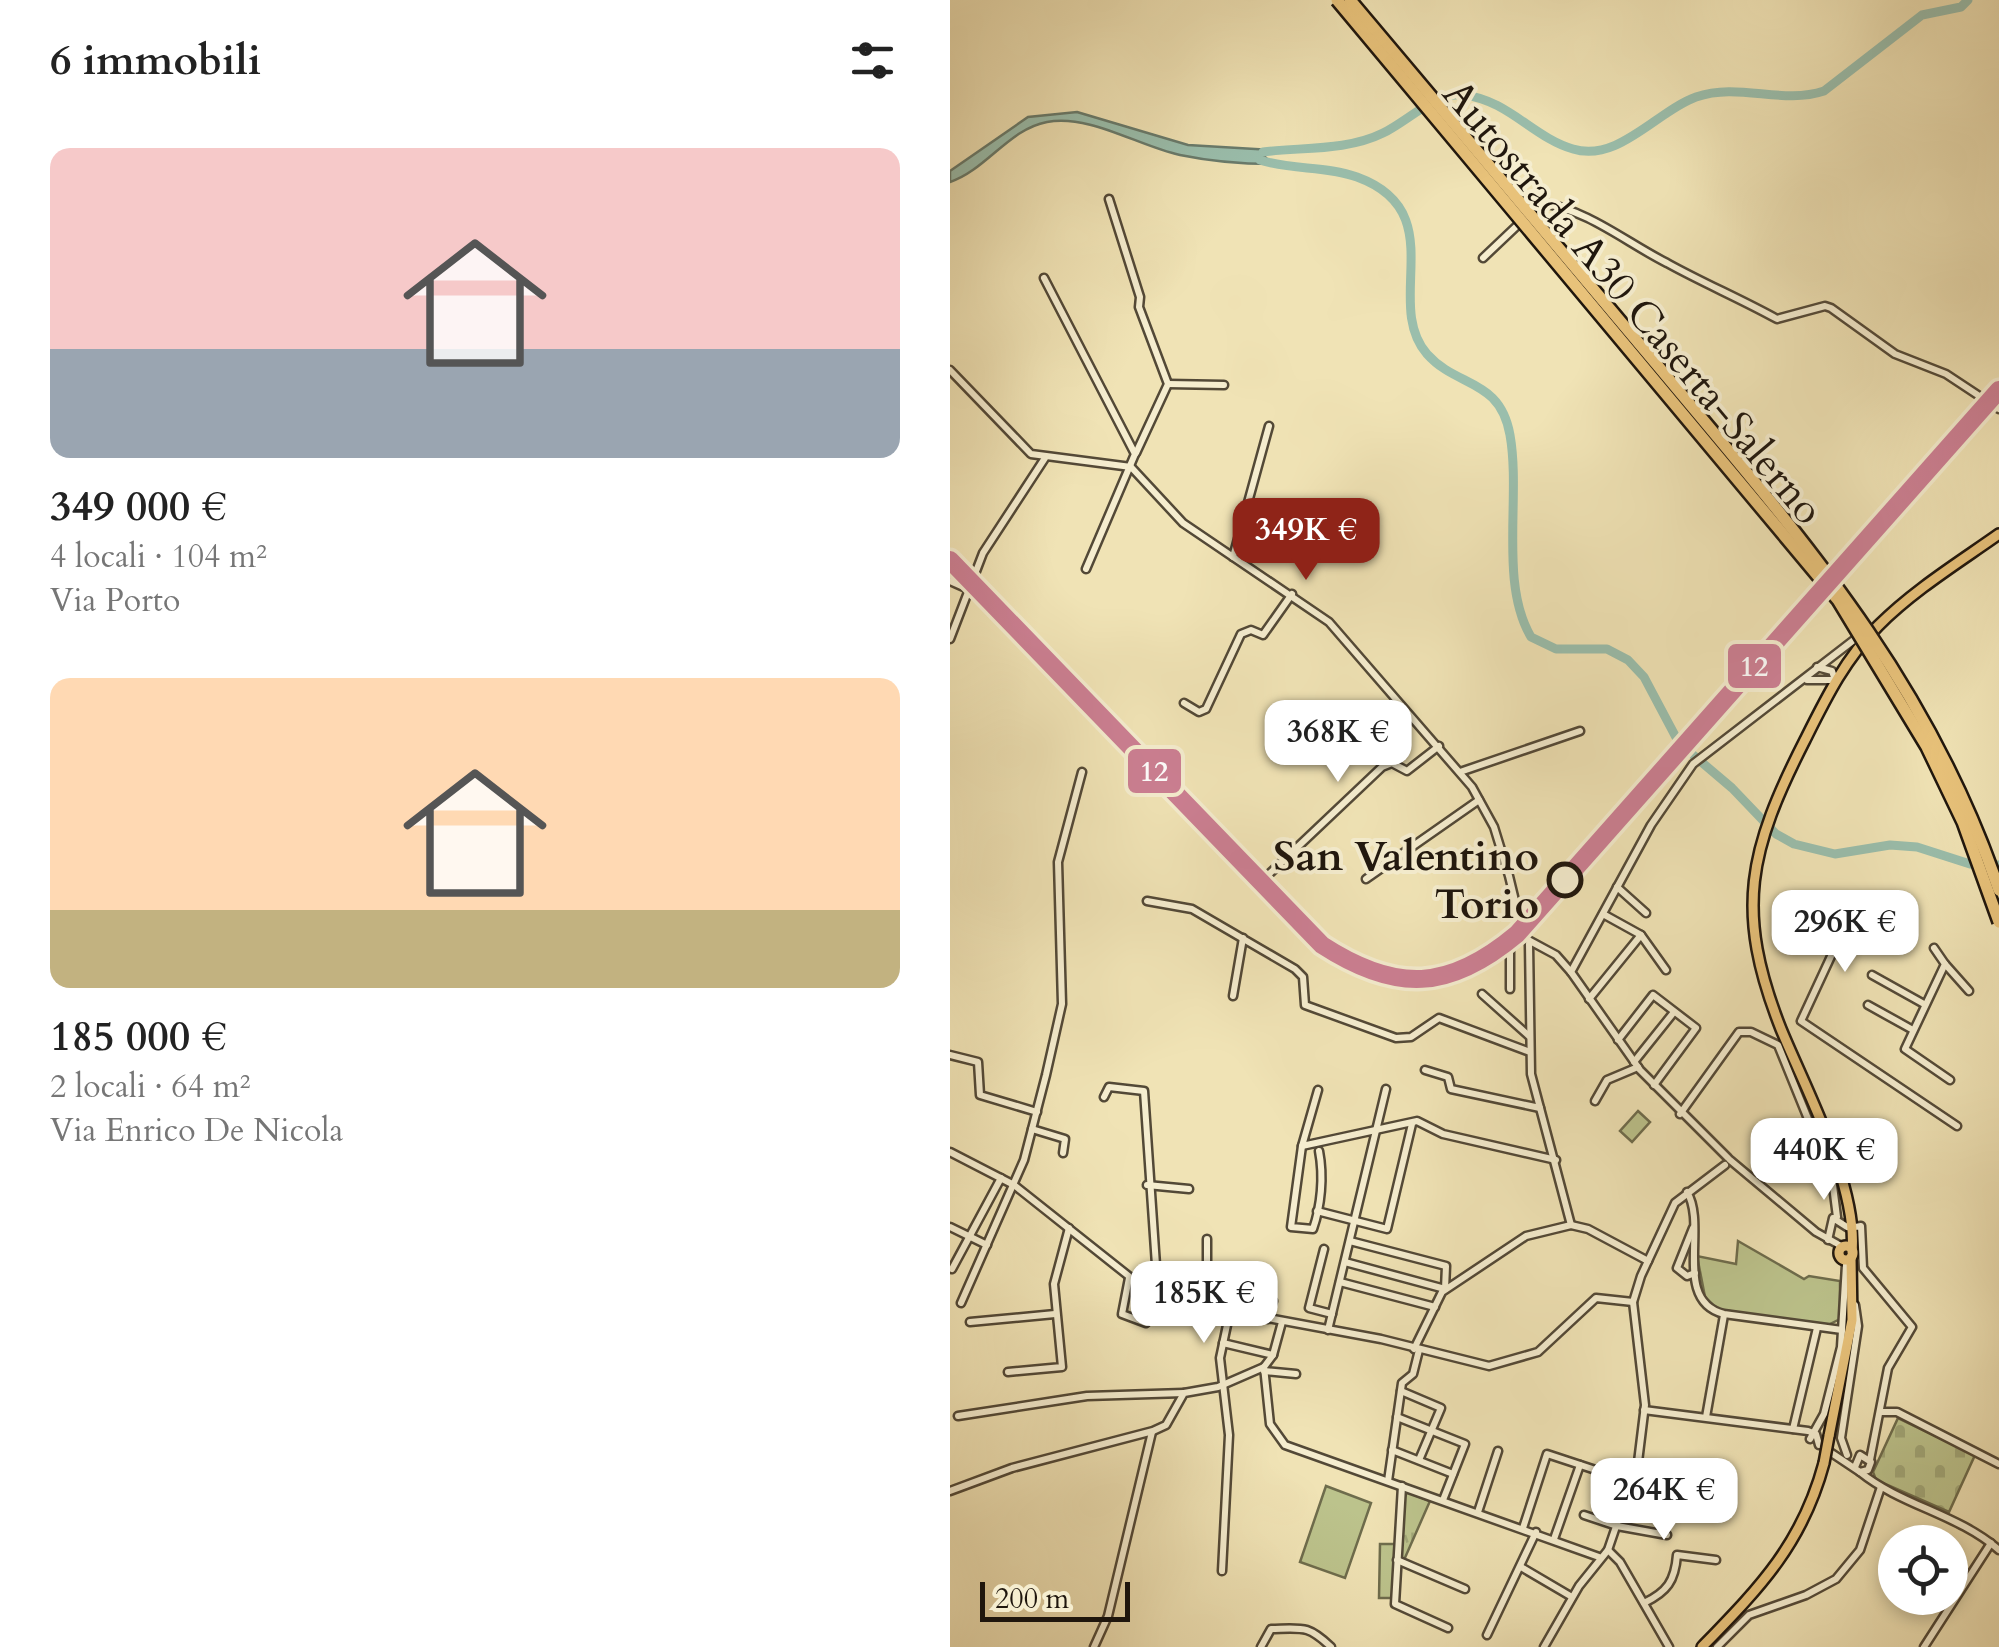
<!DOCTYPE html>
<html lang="it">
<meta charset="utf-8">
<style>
:root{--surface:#fff;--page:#f2f2f2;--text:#222;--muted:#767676;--accent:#8f2418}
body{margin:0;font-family:Cardo,serif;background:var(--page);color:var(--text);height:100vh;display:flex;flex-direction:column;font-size:38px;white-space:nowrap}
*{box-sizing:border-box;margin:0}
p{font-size:32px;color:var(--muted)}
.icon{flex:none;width:55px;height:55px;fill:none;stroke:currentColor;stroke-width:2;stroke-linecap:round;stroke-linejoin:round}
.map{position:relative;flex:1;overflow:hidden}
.sheet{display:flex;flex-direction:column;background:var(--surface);width:950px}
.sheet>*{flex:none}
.controls{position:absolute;left:928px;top:1525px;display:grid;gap:20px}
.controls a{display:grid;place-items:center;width:90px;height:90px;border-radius:50%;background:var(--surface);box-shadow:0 5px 15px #0003;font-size:50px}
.scale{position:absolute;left:30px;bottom:25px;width:150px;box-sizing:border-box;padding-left:10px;border:5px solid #1f160d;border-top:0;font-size:28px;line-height:35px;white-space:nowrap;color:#1f160d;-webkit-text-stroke:8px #f5edcf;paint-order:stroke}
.price{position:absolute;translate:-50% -85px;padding:0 22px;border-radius:20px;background:#fff;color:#222;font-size:32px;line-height:65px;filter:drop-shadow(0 2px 5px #0008)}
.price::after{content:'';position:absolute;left:50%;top:60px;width:30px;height:22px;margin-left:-15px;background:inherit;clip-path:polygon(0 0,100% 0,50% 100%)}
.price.current{background:var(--accent);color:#fff}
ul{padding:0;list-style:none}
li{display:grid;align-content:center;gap:20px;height:530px;padding:0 50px}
li span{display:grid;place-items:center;height:310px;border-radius:20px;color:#555}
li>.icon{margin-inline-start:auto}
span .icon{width:180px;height:180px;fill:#fffc;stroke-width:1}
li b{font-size:42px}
h2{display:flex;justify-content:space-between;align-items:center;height:120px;padding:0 50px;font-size:42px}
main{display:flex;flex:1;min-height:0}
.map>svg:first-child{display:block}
.grass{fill:url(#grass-tufts);stroke:#6e6c4c;stroke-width:2.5}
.cemetery{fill:url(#cemetery-stones);stroke:#6e6c4c;stroke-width:2.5}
.park{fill:#bcc38c;stroke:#6e6c4c;stroke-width:2.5}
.water{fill:#9abeac;stroke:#697b6c;stroke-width:2.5}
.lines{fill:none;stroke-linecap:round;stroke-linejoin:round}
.river{stroke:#9abeac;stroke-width:9}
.minor-casing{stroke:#534937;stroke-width:11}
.major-casing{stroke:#1f160d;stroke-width:14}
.minor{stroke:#f5edcf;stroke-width:6}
.major{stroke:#e8c27a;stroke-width:9}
.major-bridge-casing{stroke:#1f160d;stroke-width:14;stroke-linecap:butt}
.highway-bridge-casing{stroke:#1f160d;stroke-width:16;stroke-linecap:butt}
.major-bridge{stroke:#e8c27a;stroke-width:9}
.highway-bridge{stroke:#e8c27a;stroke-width:11}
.rail-1-casing{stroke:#f5edcf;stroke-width:25}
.rail-1{stroke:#cc7f93;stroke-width:18}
.stop-dot{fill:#f5edcf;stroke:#1f160d;stroke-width:5}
.labels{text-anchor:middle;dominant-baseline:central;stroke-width:8;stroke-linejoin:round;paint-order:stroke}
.street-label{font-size:42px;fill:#1f160d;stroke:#f5edcf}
.stop-label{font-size:42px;font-weight:bold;fill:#1f160d;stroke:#f5edcf;text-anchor:end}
.line-badge{stroke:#f5edcf;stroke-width:4}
.badge-label{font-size:28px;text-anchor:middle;font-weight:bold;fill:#fff}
</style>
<main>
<section class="sheet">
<h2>6 immobili<svg class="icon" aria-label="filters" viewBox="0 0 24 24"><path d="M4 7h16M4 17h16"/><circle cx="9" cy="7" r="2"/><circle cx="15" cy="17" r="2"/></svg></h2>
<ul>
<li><span style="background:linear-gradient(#f6c9c9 65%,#9aa5b1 0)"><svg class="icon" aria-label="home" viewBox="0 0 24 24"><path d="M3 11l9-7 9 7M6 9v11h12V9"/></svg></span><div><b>349 000 €</b><p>4 locali · 104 m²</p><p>Via Porto</p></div></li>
<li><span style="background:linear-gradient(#ffd9b3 75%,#c2b280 0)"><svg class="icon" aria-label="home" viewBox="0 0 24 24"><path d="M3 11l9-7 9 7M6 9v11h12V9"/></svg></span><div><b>185 000 €</b><p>2 locali · 64 m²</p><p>Via Enrico De Nicola</p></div></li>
</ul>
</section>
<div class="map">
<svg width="1049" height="1647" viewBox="0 0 1049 1647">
<defs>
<pattern id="grass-tufts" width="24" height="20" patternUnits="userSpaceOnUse" patternTransform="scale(2.5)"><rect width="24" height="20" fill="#bcc38c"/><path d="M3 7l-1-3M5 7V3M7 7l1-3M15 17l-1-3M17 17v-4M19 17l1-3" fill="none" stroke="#a1a778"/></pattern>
<pattern id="cemetery-stones" width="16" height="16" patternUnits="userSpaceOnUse" patternTransform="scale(2.5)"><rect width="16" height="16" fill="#bcc38c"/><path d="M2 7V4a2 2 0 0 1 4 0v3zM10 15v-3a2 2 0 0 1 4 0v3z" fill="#a1a778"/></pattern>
</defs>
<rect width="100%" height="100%" fill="#f0e3b5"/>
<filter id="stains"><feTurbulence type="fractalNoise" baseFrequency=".002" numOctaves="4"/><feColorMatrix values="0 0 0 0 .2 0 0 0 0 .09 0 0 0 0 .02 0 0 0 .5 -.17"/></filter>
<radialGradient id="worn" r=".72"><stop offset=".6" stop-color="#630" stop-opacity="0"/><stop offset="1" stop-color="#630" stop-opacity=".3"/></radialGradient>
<!-- grass -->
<path class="grass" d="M457,1492L480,1501L454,1560L448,1558L451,1506Z"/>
<!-- cemetery -->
<path class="cemetery" d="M948,1418L1025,1455L999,1512L926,1480L923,1472Z"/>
<!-- park -->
<g class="park">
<path d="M688,1111L700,1122L682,1142L670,1131Z"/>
<path d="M788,1241L854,1279L859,1276L890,1281V1319L876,1326L767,1309L755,1297L747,1256L786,1264Z"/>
<path d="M376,1486L421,1503L395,1578L350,1562Z"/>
<path d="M430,1544H445L444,1598H429Z"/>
</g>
<!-- water -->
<path class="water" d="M127,112L238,145L323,150L313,155L322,164C292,164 259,161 230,155C188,146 140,114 97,122C59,129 36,170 0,182V171L78,117Z"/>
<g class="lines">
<!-- river -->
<g class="river">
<path d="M313,152C351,147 397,151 433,133C458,121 485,92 514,95C558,100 584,138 623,149C668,163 707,111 746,97C789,82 832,105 874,91L972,15L1011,7L1018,0"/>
<path d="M310,160C341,170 377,166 407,177C503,212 432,302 477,354C507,388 550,378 560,435C571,497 549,583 581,637L606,649H657L678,660L694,677L729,743L782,788L826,834L844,844L885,854L940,845L967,847L1020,864L1049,865"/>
</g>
<defs>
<g id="minor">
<path d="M159,199L190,297L189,307L218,384L186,453"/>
<path d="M581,212L592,203C638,210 677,243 717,263C753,283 791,299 827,319L875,306L881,308L945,354L996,374L1049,409"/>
<path d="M533,258L572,221"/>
<path d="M94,278L185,454L136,569"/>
<path d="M0,370L81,454L181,467L233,523L379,622L522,787L544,827L559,876L568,913L567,934L606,955L621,972"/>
<path d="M218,384L274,385"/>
<path d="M283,557L319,426"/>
<path d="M0,581L18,589"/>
<path d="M0,639L33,553L95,458"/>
<path d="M857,680H885L882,671L867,667"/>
<path d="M234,703L249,712L256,709L291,634L301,630L313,635L342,594"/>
<path d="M510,772L630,731"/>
<path d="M317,876L432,767L442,763L457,771L489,746"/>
<path d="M416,879L529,800"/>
<path d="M667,887L696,913"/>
<path d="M197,901L242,909L345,969L353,977L355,1005L446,1038L461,1037L489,1018L580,1052"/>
<path d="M902,911L851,1021L1007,1126"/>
<path d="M653,914L691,935L716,970"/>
<path d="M579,944L581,1074L621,1225"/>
<path d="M984,948L995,964L955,1049L1000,1080"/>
<path d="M995,964L1019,991"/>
<path d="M922,975L974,1004"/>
<path d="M560,989V948L569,937"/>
<path d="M532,994L579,1036"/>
<path d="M283,996L293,938"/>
<path d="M639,999L691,935"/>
<path d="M918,1005L963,1030"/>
<path d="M668,1040L703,995L746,1028L704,1085"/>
<path d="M0,1055L28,1062L30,1095L87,1112"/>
<path d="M684,1062L724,1012"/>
<path d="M475,1070L498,1077L501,1089L590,1108"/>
<path d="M368,1090L352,1146L467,1121L493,1134L606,1160"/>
<path d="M154,1097L159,1087L194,1091L208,1294"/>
<path d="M645,1101L657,1080L688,1067"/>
<path d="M730,1114L789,1032H801L828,1045L882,1178L887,1217"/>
<path d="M82,1129L115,1139L113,1153"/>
<path d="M352,1146L341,1227L363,1229C371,1206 374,1177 369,1151"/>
<path d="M0,1152L64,1185L190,1285L280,1311L431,1339L539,1366L588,1352L646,1298L683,1302"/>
<path d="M778,1158L690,1070L621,972L701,825L743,764L909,636"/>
<path d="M780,1160L866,1232L893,1247"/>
<path d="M197,1185L239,1189"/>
<path d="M737,1192C758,1226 722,1301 774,1314L892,1330"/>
<path d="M367,1211L437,1229L462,1124"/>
<path d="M0,1227L37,1245"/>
<path d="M905,1227L911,1226L913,1268L962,1327L938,1368L920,1460"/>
<path d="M743,1228L727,1268L737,1276L745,1273"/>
<path d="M257,1239V1306"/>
<path d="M878,1240L883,1218L897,1227"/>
<path d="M400,1241L496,1266L495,1289"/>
<path d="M374,1249L359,1308L382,1314"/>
<path d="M395,1262L495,1289"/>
<path d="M2,1269L51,1178"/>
<path d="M179,1278L172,1314L196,1323"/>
<path d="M390,1282L485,1307"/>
<path d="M11,1303L74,1160L96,1075L112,1004L108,862L132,772"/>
<path d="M318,1319L323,1301"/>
<path d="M20,1322L105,1314"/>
<path d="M332,1322L323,1355L314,1367L320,1424L335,1445L649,1557"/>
<path d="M378,1330L436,1089"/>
<path d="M273,1343L323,1355"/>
<path d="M464,1349L492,1292L576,1236L621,1225L638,1229L698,1261"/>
<path d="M314,1371L346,1374"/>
<path d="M58,1372L112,1367L104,1284L119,1228"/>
<path d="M451,1391L491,1408L469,1460"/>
<path d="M694,1410L858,1431L866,1434L869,1445"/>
<path d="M930,1412H947L1049,1464"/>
<path d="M8,1416L137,1396L234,1393"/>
<path d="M447,1417L515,1444L493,1500"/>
<path d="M756,1417L774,1315"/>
<path d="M843,1429L867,1328"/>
<path d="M860,1439L874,1414L891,1347L896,1265"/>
<path d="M442,1450L503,1474"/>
<path d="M877,1450L910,1472L918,1470L921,1462L910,1455L905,1467"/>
<path d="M897,1455L891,1438L908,1326L905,1305"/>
<path d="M910,1472C952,1506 1008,1514 1049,1550"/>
<path d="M438,1481L452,1383L463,1374L469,1350"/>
<path d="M452,1486L445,1604L498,1628"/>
<path d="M0,1491L62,1468L203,1431L216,1425L234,1393L268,1387L314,1367"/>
<path d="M528,1512L548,1451"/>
<path d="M634,1515L667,1526L717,1535"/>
<path d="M573,1528L597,1454L682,1482"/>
<path d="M604,1539L630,1465"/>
<path d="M658,1550L670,1562L719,1647"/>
<path d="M447,1560L515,1589"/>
<path d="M571,1567L622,1597"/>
<path d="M272,1571L279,1435L270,1358L280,1311"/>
<path d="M694,1603C717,1592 725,1581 727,1555L766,1560"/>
<path d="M537,1635L586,1532"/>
<path d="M144,1647L158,1616L202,1432"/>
<path d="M311,1647L321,1629C353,1628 358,1625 381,1647"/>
<path d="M594,1647L629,1586L658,1550L688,1462L695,1405L683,1302L691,1276L725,1203L775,1165"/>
<path d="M767,1647L799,1615L856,1595L886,1579L910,1550L931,1487"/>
<path d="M974,1647L1041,1543"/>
</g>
<g id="major">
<circle cx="896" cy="1253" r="7"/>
<path d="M902,1252C908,1186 856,1090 831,1029C784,910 799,850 855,740C876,698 895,659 928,626C964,590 1008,563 1049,534"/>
<path d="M879,1436L902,1320L901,1257"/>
<path d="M752,1647C809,1588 852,1545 874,1463"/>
</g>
</defs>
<!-- minor casing -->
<use href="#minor" class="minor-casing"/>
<!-- major casing -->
<use href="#major" class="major-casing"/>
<!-- minor -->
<use href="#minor" class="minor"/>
<!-- major -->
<use href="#major" class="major"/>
<defs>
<path id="major-bridge" d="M874,1463L879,1436"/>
<g id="highway-bridge">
<path d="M387,0L888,600L977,747L1013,822L1049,922"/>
<path d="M400,0C503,122 605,244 708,366C848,534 977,677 1049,890"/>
</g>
</defs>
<!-- major-bridge casing -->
<use href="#major-bridge" class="major-bridge-casing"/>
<!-- highway-bridge casing -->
<use href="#highway-bridge" class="highway-bridge-casing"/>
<!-- major-bridge -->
<use href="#major-bridge" class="major-bridge"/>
<!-- highway-bridge -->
<use href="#highway-bridge" class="highway-bridge"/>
<defs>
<path id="rail-1" d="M0,560L372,945C446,993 499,991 567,934L1049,390"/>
</defs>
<!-- rail-1 casing -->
<use href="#rail-1" class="rail-1-casing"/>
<!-- rail-1 -->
<use href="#rail-1" class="rail-1"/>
</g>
<!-- markers -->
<circle class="stop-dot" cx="615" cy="880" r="16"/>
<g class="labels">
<!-- street labels -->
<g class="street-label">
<text transform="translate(683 302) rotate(50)">Autostrada A30 Caserta-Salerno</text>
</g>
<!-- stop labels -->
<g class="stop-label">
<text x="589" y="856">San Valentino<tspan x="589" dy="48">Torio</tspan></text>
</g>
</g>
<g class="line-badge">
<rect x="776" y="642" width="57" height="48" rx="10" fill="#cc7f93"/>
<rect x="176" y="747" width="57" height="48" rx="10" fill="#cc7f93"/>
</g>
<g class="badge-label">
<text x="804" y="676">12</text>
<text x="204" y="781">12</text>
</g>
<rect width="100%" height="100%" filter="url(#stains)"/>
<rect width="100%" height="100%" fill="url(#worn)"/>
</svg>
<div class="controls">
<a><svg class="icon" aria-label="locate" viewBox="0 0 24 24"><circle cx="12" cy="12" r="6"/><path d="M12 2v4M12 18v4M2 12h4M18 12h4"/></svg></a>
</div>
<div class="scale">200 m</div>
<b class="price current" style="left:356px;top:583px">349K €</b>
<b class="price" style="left:388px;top:785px">368K €</b>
<b class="price" style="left:895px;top:975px">296K €</b>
<b class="price" style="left:874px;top:1203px">440K €</b>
<b class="price" style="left:254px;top:1346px">185K €</b>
<b class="price" style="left:714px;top:1543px">264K €</b>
</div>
</main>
